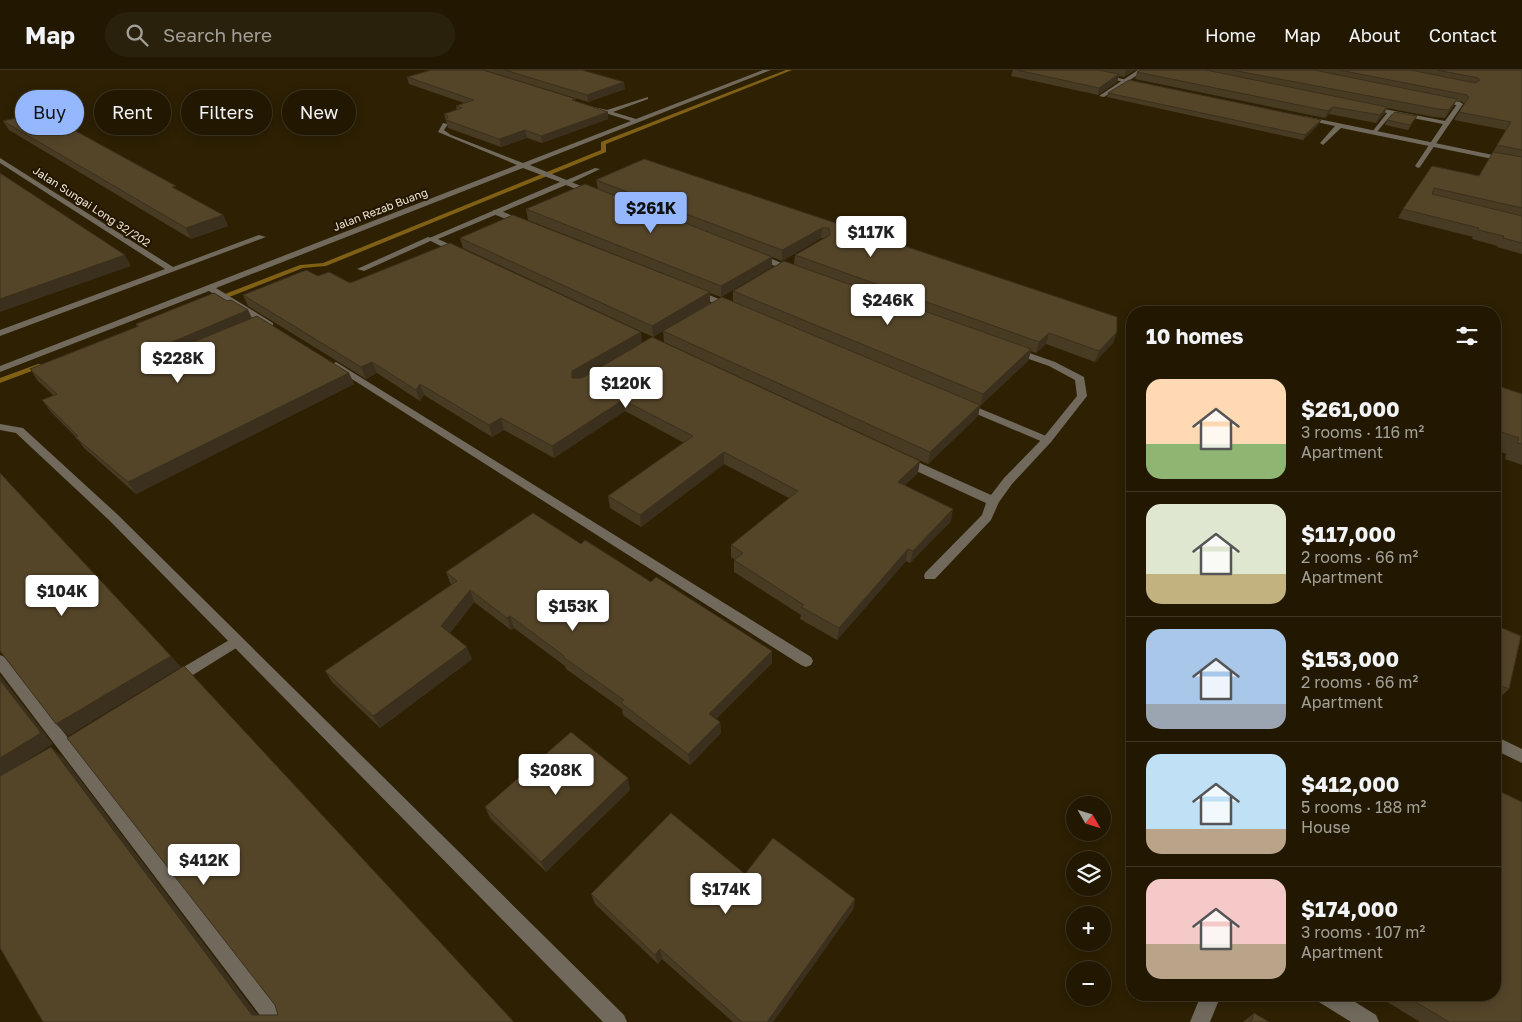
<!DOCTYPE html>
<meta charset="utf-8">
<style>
:root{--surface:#221802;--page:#2a210c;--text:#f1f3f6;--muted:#a2a099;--line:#3f3724;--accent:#94b7fd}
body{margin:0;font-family:"Golos Text",sans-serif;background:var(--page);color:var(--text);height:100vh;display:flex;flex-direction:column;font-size:19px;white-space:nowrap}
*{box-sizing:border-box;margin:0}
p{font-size:16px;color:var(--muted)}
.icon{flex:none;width:28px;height:28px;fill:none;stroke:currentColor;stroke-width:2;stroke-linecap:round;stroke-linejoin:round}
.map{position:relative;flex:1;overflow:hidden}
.panel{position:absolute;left:1126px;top:236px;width:375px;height:695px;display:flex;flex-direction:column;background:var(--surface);border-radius:20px;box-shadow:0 2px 12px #0003,0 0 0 1px var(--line)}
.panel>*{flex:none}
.hud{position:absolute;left:15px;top:20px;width:475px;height:45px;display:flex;gap:10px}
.needle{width:32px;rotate:129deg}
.fabs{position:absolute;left:1066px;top:726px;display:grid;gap:10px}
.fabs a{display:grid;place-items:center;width:45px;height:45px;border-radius:50%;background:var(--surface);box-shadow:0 2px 12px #0003,0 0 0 1px var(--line);font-size:25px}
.price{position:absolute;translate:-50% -42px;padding:0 11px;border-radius:5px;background:#fff;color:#222;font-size:16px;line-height:32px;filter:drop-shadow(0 1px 2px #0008)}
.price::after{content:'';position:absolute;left:50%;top:30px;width:15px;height:11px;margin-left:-8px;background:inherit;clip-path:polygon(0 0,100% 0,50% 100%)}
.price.current{background:var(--accent);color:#111}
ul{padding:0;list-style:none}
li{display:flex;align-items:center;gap:15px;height:125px;padding:0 20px}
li+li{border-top:1px solid var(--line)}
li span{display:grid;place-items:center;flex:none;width:140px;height:100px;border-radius:15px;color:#555}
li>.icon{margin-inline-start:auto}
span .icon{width:60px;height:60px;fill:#fffc;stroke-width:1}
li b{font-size:21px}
h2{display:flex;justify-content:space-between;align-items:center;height:60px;padding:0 20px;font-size:21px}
.tag{padding:0 18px;border-radius:22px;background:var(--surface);box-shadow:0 2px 12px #0003,0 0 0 1px var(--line);font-size:18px;line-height:45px}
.tag.current{background:var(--accent);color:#111}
header{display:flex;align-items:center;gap:30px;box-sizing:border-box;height:70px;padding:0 25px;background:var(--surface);border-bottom:1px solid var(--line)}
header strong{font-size:24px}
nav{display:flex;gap:28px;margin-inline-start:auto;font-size:18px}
.search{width:350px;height:45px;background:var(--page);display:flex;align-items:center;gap:12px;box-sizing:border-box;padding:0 18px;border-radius:28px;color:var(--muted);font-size:19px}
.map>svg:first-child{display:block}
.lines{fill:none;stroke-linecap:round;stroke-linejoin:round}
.stream{fill:#7f6014;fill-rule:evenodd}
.service{fill:#70695c;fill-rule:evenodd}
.minor{fill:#70695c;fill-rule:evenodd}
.wall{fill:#483b23;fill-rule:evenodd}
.shaded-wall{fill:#3b301d}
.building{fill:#544529;stroke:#3b301d}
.labels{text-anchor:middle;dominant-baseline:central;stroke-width:4;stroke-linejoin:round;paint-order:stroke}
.far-street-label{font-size:11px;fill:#f0e7d7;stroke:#231600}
</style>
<header>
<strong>Map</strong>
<div class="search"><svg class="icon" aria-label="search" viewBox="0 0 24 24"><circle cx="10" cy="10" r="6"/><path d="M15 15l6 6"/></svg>Search here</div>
<nav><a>Home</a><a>Map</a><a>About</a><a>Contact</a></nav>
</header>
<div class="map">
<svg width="1522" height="952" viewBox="0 0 1522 952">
<rect width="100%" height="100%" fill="#2d2003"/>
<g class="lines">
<!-- stream -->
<g class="stream">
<path d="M786,0H792L606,74V82L326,196L303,198L219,231L212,229L300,195L323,193L601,80V72Z"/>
<path d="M38,294H41L45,296L0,313V308Z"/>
</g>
<!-- service -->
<g class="service">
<path d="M1138,0H1145L1104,27L1099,26Z"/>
<path d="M1458,33L1463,34L1420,97L1418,98L1415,96L1443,54L1392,44L1375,64L1372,62L1387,43L1366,38L1369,36L1445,51Z"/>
<path d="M595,98L600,99L569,114L562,112Z"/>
<path d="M493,140H499L529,153L522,155L493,144Z"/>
<path d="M428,167L435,169L364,201L357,199Z"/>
<path d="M694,219L734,235L735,237L728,239L691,224L690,222Z"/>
<path d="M964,332L1051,368L1052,370L1051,372H1043L960,337L959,335Z"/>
<path d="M236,566L241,567L243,571L241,575L180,613L175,615L170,613L168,609L170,605Z"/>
<path d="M0,585L5,587L284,945L287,952H265L0,602Z"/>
</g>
<!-- minor -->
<g class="minor">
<path d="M763,0H771L530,95L598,123L591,125L566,115L438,169L462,180V184H456L427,169L560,112L523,98L216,218L273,253V257H267L209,221L0,302V296L517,95L438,62L443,53L448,54L444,60L451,65L523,93L631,51L589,38V36L607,40L648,27V29L613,42L636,49Z"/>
<path d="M1071,0H1082L1145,14L1142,16Z"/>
<path d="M1439,28L1460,32L1463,34L1460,36L1437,31Z"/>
<path d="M1304,46L1522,91V95L1341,58L1323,75L1320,73L1335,56L1302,49Z"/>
<path d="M0,88L173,197L259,165L266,167L0,266V260L165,199L0,93Z"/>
<path d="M754,184H760L798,200L791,202L754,188Z"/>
<path d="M1015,278L1055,292L1084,307L1087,326L1051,372L1012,414L999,432L991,450L935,509H925L924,506L925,503L982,445L986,433L901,394L899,391L901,388H909L991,425L1004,408L1043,368L1077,326L1075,310L1049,296L1012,283L1010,281Z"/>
<path d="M336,292L811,587L813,591L811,595L806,597L801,595L333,297L331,295Z"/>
<path d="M0,354L23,358L118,445L624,945L627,952H603L110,451L16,363L0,360Z"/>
<path d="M1495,666L1522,679V693L1495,680Z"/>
<path d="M1201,925H1221L1210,952H1190Z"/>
<path d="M1316,925H1344L1376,945L1379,952H1351L1319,932Z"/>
</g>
</g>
<!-- wall -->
<g class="wall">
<path d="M484,0H582L625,19L588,32Z"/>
<path d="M1013,0H1135L1124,7L1119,6L1117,12L1098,25L1011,6Z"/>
<path d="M1140,0H1522V184L1497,177L1498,176L1472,169L1473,167L1398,148L1403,139L1432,96L1479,106L1506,60L1454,50L1464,34L1463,32L1456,31L1445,48L1434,47L1387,38L1384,44L1376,53L1329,44L1325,48L1135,9L1137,2Z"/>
<path d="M407,7L577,32L608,42V49L542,73L527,68L501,77L448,58L444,44L457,40L456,36L464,33L409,14Z"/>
<path d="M1108,23L1319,54L1303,70L1107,27Z"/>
<path d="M1417,46L1408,60L1385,55L1387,50Z"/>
<path d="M3,51L178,121L223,145L228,156L191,169L9,60Z"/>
<path d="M644,89L1117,262L1113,273L1095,292L1046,274L1036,283L1031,281L1028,291L980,336L978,346L928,394L664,272L663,261L653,267L463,178L460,168L665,204L528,150L526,139L598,119L596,110ZM821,168H824L795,185L794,195L733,221V232L710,233V223L721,227L772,197V187L782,191Z"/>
<path d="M318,206L642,273L918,403L905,415L951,451L910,493L906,491L837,570L800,549L801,545L734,502V490H735L731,487V475L789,428L724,394L641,457L610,438L608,426L684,373L625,341L554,388L504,360L492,367L424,325L420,331L377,303L366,309L248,236L243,225Z"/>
<path d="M227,231L248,240L252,248L349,303L354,314L136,424L84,378L77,368L51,342L42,330L54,326L38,311L30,299L137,257L136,254Z"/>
<path d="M1495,315L1522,324V395L1505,389L1506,384L1495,380Z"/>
<path d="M581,474L772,593L716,649L720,652L721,663L690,695L623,645L622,639L566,599L565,596L514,558L511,560L474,532L450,563L472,589L380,658L332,612L325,601L451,515L446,502Z"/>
<path d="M1495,555L1509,619L1496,631L1495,630Z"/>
<path d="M630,720L546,802L490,748L485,737Z"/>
<path d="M745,804L854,838L773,952H733L662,889L658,894L595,834L591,824Z"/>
<path d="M1376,925H1495L1522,952H1420Z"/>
<path d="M1254,943L1269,952H1243Z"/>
</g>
<!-- shaded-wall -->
<g class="shaded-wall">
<path d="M1126,0H1135L1124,7Z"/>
<path d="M1119,4L1117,12L1098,25L1099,18Z"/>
<path d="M624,12L625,19L588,32L587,25Z"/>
<path d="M1457,29L1453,37L1445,48L1449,40Z"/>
<path d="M1333,37L1329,44L1325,48L1328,41Z"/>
<path d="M1387,37L1384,44L1376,53L1380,45Z"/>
<path d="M608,42V49L542,73L541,66Z"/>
<path d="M1321,50L1319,54L1303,70L1305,65Z"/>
<path d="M525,60L527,68L501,77L499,69Z"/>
<path d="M223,145L228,156L191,169L186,158Z"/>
<path d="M822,158L821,168L782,191V180Z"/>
<path d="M125,185L131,196L0,242V229Z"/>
<path d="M772,187V197L721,227V216Z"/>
<path d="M710,222V233L653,267L652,256Z"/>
<path d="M248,240L253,251L171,286L166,280L165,275Z"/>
<path d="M641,262L642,273L574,312L572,308V301Z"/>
<path d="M1117,262L1113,273L1095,292L1099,281Z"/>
<path d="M1049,263L1046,274L1036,283L1039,272Z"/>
<path d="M1031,279L1028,291L980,336L983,324Z"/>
<path d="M372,292L377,303L366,309L361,297Z"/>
<path d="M349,303L354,314L136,424L128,412Z"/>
<path d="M420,314L424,325L420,331L416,320Z"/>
<path d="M623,330L625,341L554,388L552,376Z"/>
<path d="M980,335L978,346L928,394L930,382Z"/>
<path d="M501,348L504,360L492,367L489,355Z"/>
<path d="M724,382V394L641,457L640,445Z"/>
<path d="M920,391L918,403L896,424L898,412Z"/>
<path d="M953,439L951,451L910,493L913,481Z"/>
<path d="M908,479L906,491L837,570L839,558Z"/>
<path d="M470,520L474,532L446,568L441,556Z"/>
<path d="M510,546L514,558L511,560L507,548Z"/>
<path d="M467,577L472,589L380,658L373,646Z"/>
<path d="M772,581V593L710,655L709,644Z"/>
<path d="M171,586L181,597L68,666L56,654Z"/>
<path d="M0,605L53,674L0,707Z"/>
<path d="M720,652L721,663L690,695L688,684Z"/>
<path d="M51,677L64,688L263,952L252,945Z"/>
<path d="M628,708L630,720L546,802L541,792Z"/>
<path d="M855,829L854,838L773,952H767Z"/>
<path d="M660,879L662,889L658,894L655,885Z"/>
</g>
<!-- building -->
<g class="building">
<path d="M431,0H483L576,29L572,30L608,42L541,66L525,60L499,69L446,50L448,46L444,44L462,38L456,36L474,30L407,7Z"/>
<path d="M505,0H582L624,12L587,25Z"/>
<path d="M1017,0H1098L1119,4L1099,18Z"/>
<path d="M1140,0H1206L1387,37L1380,45L1333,37L1328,41L1137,2Z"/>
<path d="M1232,0H1314L1457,29L1449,40L1438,39Z"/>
<path d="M1339,0H1411L1475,13L1480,10L1478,8L1437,0H1522V80L1497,75L1511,52L1459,42L1469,27L1467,25Z"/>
<path d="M1129,10L1321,50L1305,65L1108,23Z"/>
<path d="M41,42L176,116L172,117L223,145L186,158L3,51Z"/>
<path d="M1395,42L1417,46L1410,55L1387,50Z"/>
<path d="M1493,82L1522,87V138L1434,118L1432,124L1522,146V173L1503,168L1504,166L1478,160L1479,158L1403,139L1432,96L1479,106Z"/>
<path d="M644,89L1117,247V262L1099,281L1049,263L1039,272L795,185L830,165L829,158H822L782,180L596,110Z"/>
<path d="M0,103L125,185L0,229Z"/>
<path d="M585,114L772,187L721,216L526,139Z"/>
<path d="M513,145L710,222L652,256L460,168Z"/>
<path d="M450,173L641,262L572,301V308H582L652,267L920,391L898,412L953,439L913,481L908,479L839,558L801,537L804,535L734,490L743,483L731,475L798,421L724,382L640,445L608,426L693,366L623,330L552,376L501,348L489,355L420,314L416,320L372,292L361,297L243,225L306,200L318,206L329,202L350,213Z"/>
<path d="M784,191L1031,279L983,324L733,221Z"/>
<path d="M214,223L227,231L231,230L248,240L165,275L166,280H174L257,246L349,303L128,412L75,367L78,366L42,330L57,324L30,299L139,256L136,254Z"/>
<path d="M722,227L980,335L930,382L663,261Z"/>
<path d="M1495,315L1522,324V374L1517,373L1519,368L1495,360Z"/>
<path d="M0,403L171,586L56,654L0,581Z"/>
<path d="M533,443L581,474L585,470L651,512L656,507L772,581L709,644L720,652L688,684L621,633L624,630L563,587L564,586L510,546L507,548L470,520L441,556L467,577L373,646L325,601L457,511L446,502Z"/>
<path d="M1495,555L1521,566L1509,619L1495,613Z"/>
<path d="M184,596L514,952H43L0,878V706L51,677L252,945H278L275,935L67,668Z"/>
<path d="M0,610L41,663L0,688Z"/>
<path d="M571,662L628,708L541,792L485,737Z"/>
<path d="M1495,719L1522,732V952H1449L1404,925H1495Z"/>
<path d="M671,743L745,804L773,768L855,829L767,952H742L660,879L655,885L591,824Z"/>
<path d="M1254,943L1269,952H1251Z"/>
</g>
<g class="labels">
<!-- far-street labels -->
<g class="far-street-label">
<text transform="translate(92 136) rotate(33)">Jalan Sungai Long 32/202</text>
<text transform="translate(380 139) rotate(-21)">Jalan Rezab Buang</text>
</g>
</g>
</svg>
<div class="fabs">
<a><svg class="needle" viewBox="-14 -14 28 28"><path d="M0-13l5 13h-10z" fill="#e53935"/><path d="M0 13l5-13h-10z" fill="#a2a099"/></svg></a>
<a><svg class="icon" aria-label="layers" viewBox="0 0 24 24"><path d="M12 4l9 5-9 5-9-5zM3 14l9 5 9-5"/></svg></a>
<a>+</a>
<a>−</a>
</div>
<b class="price current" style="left:651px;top:164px">$261K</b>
<b class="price" style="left:871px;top:188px">$117K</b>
<b class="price" style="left:888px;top:256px">$246K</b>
<b class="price" style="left:178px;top:314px">$228K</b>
<b class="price" style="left:626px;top:339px">$120K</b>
<b class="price" style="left:62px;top:547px">$104K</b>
<b class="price" style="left:573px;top:562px">$153K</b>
<b class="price" style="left:556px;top:726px">$208K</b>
<b class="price" style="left:204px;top:816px">$412K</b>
<b class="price" style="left:726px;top:845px">$174K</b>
<div class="hud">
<a class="tag current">Buy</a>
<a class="tag">Rent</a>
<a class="tag">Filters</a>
<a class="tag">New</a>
</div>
<section class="panel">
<h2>10 homes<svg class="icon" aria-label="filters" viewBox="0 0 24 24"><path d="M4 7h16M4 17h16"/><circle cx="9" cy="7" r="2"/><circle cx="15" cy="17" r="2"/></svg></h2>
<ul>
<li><span style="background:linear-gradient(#ffd9b3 65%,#8fb573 0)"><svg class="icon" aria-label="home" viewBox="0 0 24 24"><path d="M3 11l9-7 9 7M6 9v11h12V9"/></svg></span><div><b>$261,000</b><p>3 rooms · 116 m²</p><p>Apartment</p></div></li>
<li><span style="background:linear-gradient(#dfe7d0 70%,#c2b280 0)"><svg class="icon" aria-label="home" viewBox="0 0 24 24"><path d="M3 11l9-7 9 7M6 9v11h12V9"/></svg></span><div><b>$117,000</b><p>2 rooms · 66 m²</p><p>Apartment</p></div></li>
<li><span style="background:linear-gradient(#a9c7e8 75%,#9aa5b1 0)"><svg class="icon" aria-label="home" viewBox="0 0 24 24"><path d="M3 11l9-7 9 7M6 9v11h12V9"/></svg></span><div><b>$153,000</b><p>2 rooms · 66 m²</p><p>Apartment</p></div></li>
<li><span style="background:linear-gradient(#bfe0f5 75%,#b9a48a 0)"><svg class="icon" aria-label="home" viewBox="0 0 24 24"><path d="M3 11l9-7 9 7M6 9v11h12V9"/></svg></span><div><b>$412,000</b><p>5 rooms · 188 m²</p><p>House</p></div></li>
<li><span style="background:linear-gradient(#f6c9c9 65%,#b9a48a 0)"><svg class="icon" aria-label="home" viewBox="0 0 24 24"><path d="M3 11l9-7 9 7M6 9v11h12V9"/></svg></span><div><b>$174,000</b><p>3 rooms · 107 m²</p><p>Apartment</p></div></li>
</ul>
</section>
</div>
